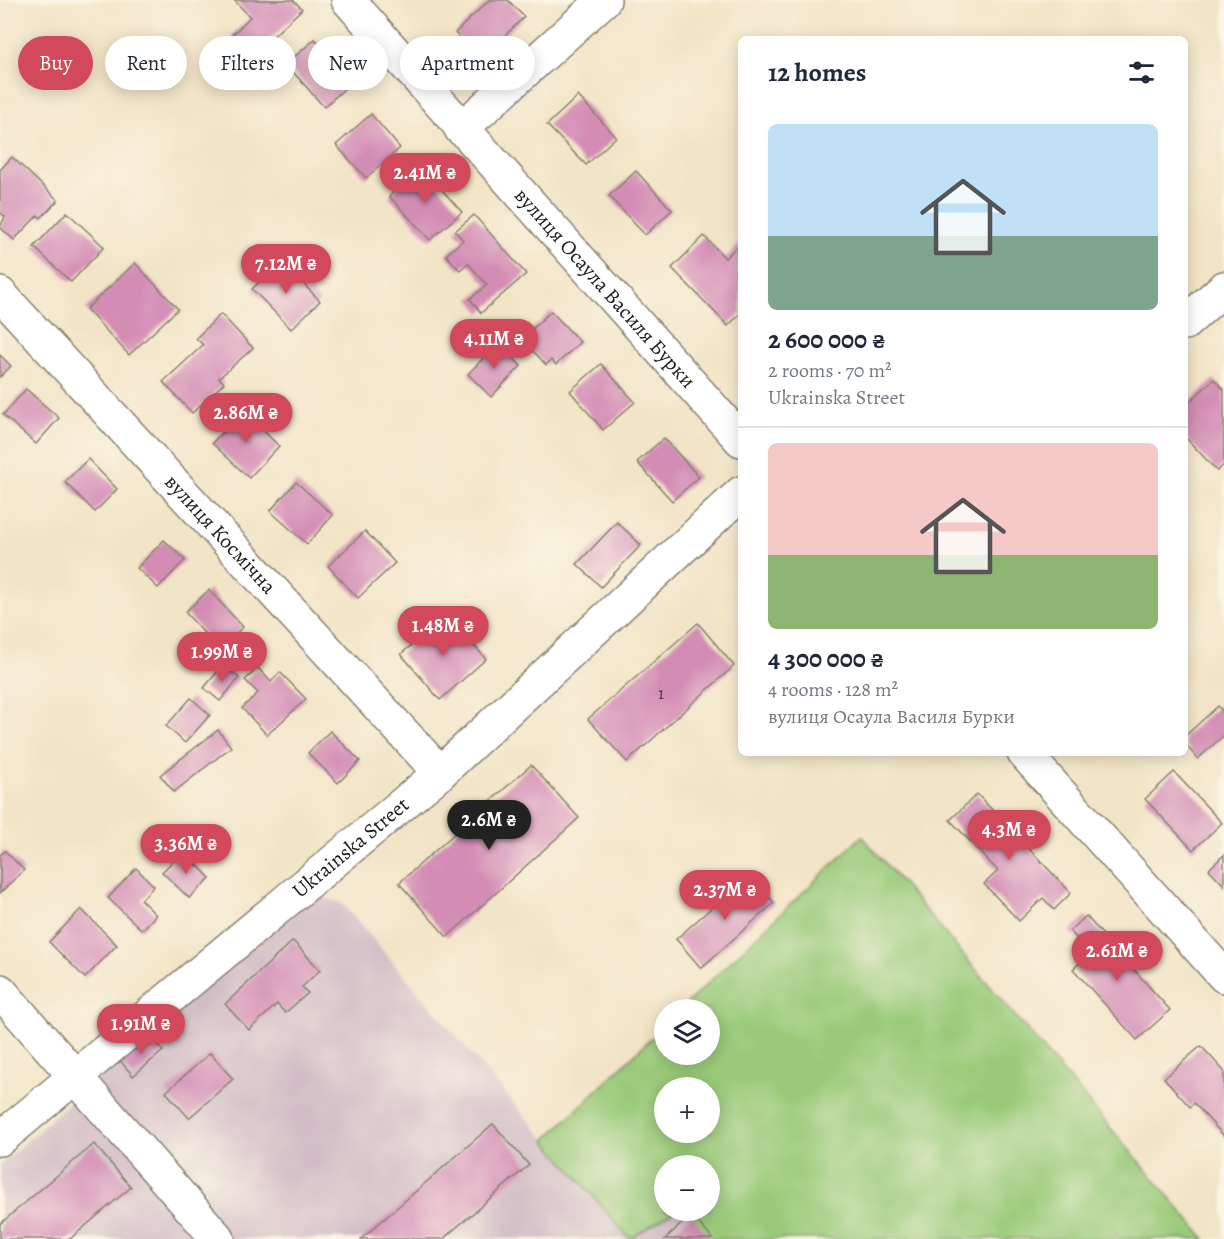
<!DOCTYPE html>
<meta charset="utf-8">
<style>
:root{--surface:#fff;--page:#f6f6f7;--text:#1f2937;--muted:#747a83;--line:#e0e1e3;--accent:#d1495b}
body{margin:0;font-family:Alegreya,serif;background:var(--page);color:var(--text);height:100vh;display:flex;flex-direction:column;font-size:22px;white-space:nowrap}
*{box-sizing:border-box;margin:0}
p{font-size:20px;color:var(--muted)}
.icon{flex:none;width:33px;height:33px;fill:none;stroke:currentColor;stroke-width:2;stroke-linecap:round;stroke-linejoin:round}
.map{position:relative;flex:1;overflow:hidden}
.drawer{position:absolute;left:738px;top:36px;width:450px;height:720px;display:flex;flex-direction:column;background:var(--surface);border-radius:9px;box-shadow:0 3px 15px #0003}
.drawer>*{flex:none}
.banner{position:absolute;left:18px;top:36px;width:570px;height:54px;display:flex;gap:12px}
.tools{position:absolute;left:654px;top:999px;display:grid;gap:12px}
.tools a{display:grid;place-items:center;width:66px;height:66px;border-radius:50%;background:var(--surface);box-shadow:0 3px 15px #0003;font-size:30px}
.price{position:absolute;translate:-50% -51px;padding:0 14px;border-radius:21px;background:var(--accent);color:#fff;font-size:20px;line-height:39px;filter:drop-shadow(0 2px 3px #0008)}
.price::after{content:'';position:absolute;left:50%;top:36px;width:18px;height:14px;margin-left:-9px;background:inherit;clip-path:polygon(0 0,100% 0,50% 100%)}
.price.selected{background:#222;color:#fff}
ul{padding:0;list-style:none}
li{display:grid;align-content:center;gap:12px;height:318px;padding:0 30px}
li+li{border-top:2px solid var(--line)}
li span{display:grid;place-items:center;height:186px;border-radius:9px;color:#555}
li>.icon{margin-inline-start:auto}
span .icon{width:108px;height:108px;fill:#fffc;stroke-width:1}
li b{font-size:26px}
h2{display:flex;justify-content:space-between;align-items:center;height:72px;padding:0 30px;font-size:26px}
.chip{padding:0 21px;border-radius:27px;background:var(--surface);box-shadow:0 3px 15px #0003;font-size:21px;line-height:54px}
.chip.selected{background:var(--accent);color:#fff}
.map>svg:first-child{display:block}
.industrial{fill:#d2bdc6}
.green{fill:#9aca79;stroke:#5b734a;stroke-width:1.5;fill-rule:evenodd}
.building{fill:#d38db5}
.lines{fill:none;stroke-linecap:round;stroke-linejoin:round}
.minor-casing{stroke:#878071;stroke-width:36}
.minor{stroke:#fff;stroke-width:33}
.labels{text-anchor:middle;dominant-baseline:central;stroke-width:4.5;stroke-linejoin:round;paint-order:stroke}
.number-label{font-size:18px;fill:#4a3842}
.street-label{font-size:21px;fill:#1c1c1c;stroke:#fcf5e5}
</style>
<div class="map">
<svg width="1224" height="1239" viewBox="0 0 1224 1239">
<rect width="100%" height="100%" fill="#fcf5e5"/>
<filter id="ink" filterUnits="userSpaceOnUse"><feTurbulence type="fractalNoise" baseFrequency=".0167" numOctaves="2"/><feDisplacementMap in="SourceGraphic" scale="12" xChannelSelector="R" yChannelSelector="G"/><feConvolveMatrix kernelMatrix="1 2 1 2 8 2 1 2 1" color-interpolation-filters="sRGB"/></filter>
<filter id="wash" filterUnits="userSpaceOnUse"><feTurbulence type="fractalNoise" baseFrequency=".008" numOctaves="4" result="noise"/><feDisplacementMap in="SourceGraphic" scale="24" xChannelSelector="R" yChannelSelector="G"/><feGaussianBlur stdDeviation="1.35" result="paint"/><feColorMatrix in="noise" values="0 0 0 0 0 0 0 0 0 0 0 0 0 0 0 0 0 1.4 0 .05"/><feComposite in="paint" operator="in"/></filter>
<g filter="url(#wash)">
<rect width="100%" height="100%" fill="#f2e4c6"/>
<!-- industrial -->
<path class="industrial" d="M317,895L342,903L630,1239L674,1211L687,1210L713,1239H0V1165L119,1059Z"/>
<!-- green -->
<path class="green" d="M862,836L1205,1239H711L686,1211L710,1210V1166H664V1210L674,1211L630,1239L545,1140L664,1026V1054H710V1010L681,1009ZM664,1088H710V1132H664Z"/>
<g id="blocks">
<!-- building -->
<g class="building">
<path d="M234,0H293L302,9L251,57L231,36L250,17Z"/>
<path d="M489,0H508L524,17L481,59L455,33Z"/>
<path d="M315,39L352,82L324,107L286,64Z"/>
<path d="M578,96L616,137L586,165L547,125Z"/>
<path d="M371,114L400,148L366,178L336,145Z"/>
<path d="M12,157L58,200L41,218L38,215L14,240L0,227L5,217L0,212V170Z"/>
<path d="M421,167L462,212L430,240L389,196Z"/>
<path d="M636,171L672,210L645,235L609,196Z"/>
<path d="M67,212L104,247L71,282L34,247Z"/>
<path d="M474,215L526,274L481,313L470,299L487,285L468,263L460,270L446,255L463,240L455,231Z"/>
<path d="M704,236L725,258L741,243V313L728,326L672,268Z"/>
<path d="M281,261L320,301L291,329L252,289Z"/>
<path d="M135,263L178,309L129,355L86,309Z"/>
<path d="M551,311L580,342L556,365L551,360L546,365L522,339Z"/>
<path d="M221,314L253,348L219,378L224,383L192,413L163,382L203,345L196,338Z"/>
<path d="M498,343L521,366L491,397L468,374Z"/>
<path d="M0,355L11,366L0,377Z"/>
<path d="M601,364L635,402L603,430L570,391Z"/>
<path d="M1214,379L1224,390V465L1217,471L1185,437V406Z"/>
<path d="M26,389L59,418L36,444L3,415Z"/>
<path d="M243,411L279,446L249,478L212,443Z"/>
<path d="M664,438L699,477L672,501L637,462Z"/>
<path d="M88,459L117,489L95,512L65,482Z"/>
<path d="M296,482L333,515L307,544L270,511Z"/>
<path d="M617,522L641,545L601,587L577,564Z"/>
<path d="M365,531L395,563L358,598L328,566Z"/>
<path d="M164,540L185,560L158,588L137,568Z"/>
<path d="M209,590L243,627L219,649L185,612Z"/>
<path d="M447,615L486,659L440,700L401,654Z"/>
<path d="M698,623L734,666L627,762L588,719Z"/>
<path d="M223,665L239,678L220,701L204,688Z"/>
<path d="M258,668L271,682L280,672L306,699L267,735L242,708L258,693L245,680Z"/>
<path d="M191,698L210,715L185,743L166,726Z"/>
<path d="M1218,706L1224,713V735L1198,759L1185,744V736Z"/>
<path d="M218,730L231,747L174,792L160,775Z"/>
<path d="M330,731L360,761L338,783L308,753Z"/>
<path d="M531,765L579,818L447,937L399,883Z"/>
<path d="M1174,772L1222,823L1193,850L1145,799Z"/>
<path d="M977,794L1071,893L1054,910L1043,898L1019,921L984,884L998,871L950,820Z"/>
<path d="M5,851L24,870L0,893V855Z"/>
<path d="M183,851L210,878L189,898L162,872Z"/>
<path d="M1224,855V885L1209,869Z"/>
<path d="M136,868L154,886L141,900L156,915L142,930L108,898Z"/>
<path d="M750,874L774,903L701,968L676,939Z"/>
<path d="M81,909L117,945L85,978L49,942Z"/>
<path d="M1086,916L1170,1010L1137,1040L1073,969L1090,953L1070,931Z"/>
<path d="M293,941L320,970L302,987L308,993L285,1013L277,1004L249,1030L225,1004Z"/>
<path d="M149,1034L163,1051L133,1076L119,1059Z"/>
<path d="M1201,1046L1224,1071V1136L1194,1103L1190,1107L1164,1078Z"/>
<path d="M210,1053L233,1079L189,1118L166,1092Z"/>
<path d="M493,1124L529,1165L443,1239H361Z"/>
<path d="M94,1144L131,1187L70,1239H0V1224Z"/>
<path d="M691,1215L713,1239H665Z"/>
</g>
</g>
</g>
<g filter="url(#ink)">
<use href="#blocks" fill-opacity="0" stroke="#878071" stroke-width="1.5"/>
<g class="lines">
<defs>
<g id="minor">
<path id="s1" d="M348,0L741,440"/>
<path d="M461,129L604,0"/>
<path id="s2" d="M0,294L440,773"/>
<path d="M1185,323L1224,288"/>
<path d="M1024,753L1224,976"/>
<path d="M0,991L218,1239"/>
<path id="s3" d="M0,1139L440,773L741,493"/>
</g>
</defs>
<!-- minor casing -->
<use href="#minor" class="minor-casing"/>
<!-- minor -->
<use href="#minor" class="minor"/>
</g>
</g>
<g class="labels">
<!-- number labels -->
<g class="number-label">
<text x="661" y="693">1</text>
</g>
<!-- street labels -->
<g class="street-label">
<text stroke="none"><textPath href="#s1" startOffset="386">вулиця Осаула Василя Бурки</textPath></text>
<text stroke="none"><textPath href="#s2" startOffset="326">вулиця Космічна</textPath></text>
<text stroke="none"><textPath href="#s3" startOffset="456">Ukrainska Street</textPath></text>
</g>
</g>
</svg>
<div class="tools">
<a><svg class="icon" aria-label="layers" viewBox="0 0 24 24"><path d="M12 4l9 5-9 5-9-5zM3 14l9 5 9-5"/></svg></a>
<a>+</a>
<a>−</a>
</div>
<b class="price" style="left:425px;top:204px">2.41M ₴</b>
<b class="price" style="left:286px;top:295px">7.12M ₴</b>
<b class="price" style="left:494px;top:370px">4.11M ₴</b>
<b class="price" style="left:246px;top:444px">2.86M ₴</b>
<b class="price" style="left:443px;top:657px">1.48M ₴</b>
<b class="price" style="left:222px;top:683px">1.99M ₴</b>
<b class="price selected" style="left:489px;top:851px">2.6M ₴</b>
<b class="price" style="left:1009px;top:861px">4.3M ₴</b>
<b class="price" style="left:186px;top:875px">3.36M ₴</b>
<b class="price" style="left:725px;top:921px">2.37M ₴</b>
<b class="price" style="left:1117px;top:982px">2.61M ₴</b>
<b class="price" style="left:141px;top:1055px">1.91M ₴</b>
<div class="banner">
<a class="chip selected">Buy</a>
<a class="chip">Rent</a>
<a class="chip">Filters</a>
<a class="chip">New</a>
<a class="chip">Apartment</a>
</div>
<section class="drawer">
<h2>12 homes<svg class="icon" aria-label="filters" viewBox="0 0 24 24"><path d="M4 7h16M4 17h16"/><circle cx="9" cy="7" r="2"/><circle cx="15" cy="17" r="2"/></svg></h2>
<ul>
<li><span style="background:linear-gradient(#bfe0f5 60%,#7fa58c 0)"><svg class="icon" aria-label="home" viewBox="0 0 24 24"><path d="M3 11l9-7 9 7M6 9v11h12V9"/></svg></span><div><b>2 600 000 ₴</b><p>2 rooms · 70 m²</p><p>Ukrainska Street</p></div></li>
<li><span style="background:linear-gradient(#f6c9c9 60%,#8fb573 0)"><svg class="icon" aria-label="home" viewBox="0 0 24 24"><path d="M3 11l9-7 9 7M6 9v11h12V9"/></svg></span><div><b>4 300 000 ₴</b><p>4 rooms · 128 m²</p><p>вулиця Осаула Василя Бурки</p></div></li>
</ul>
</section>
</div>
